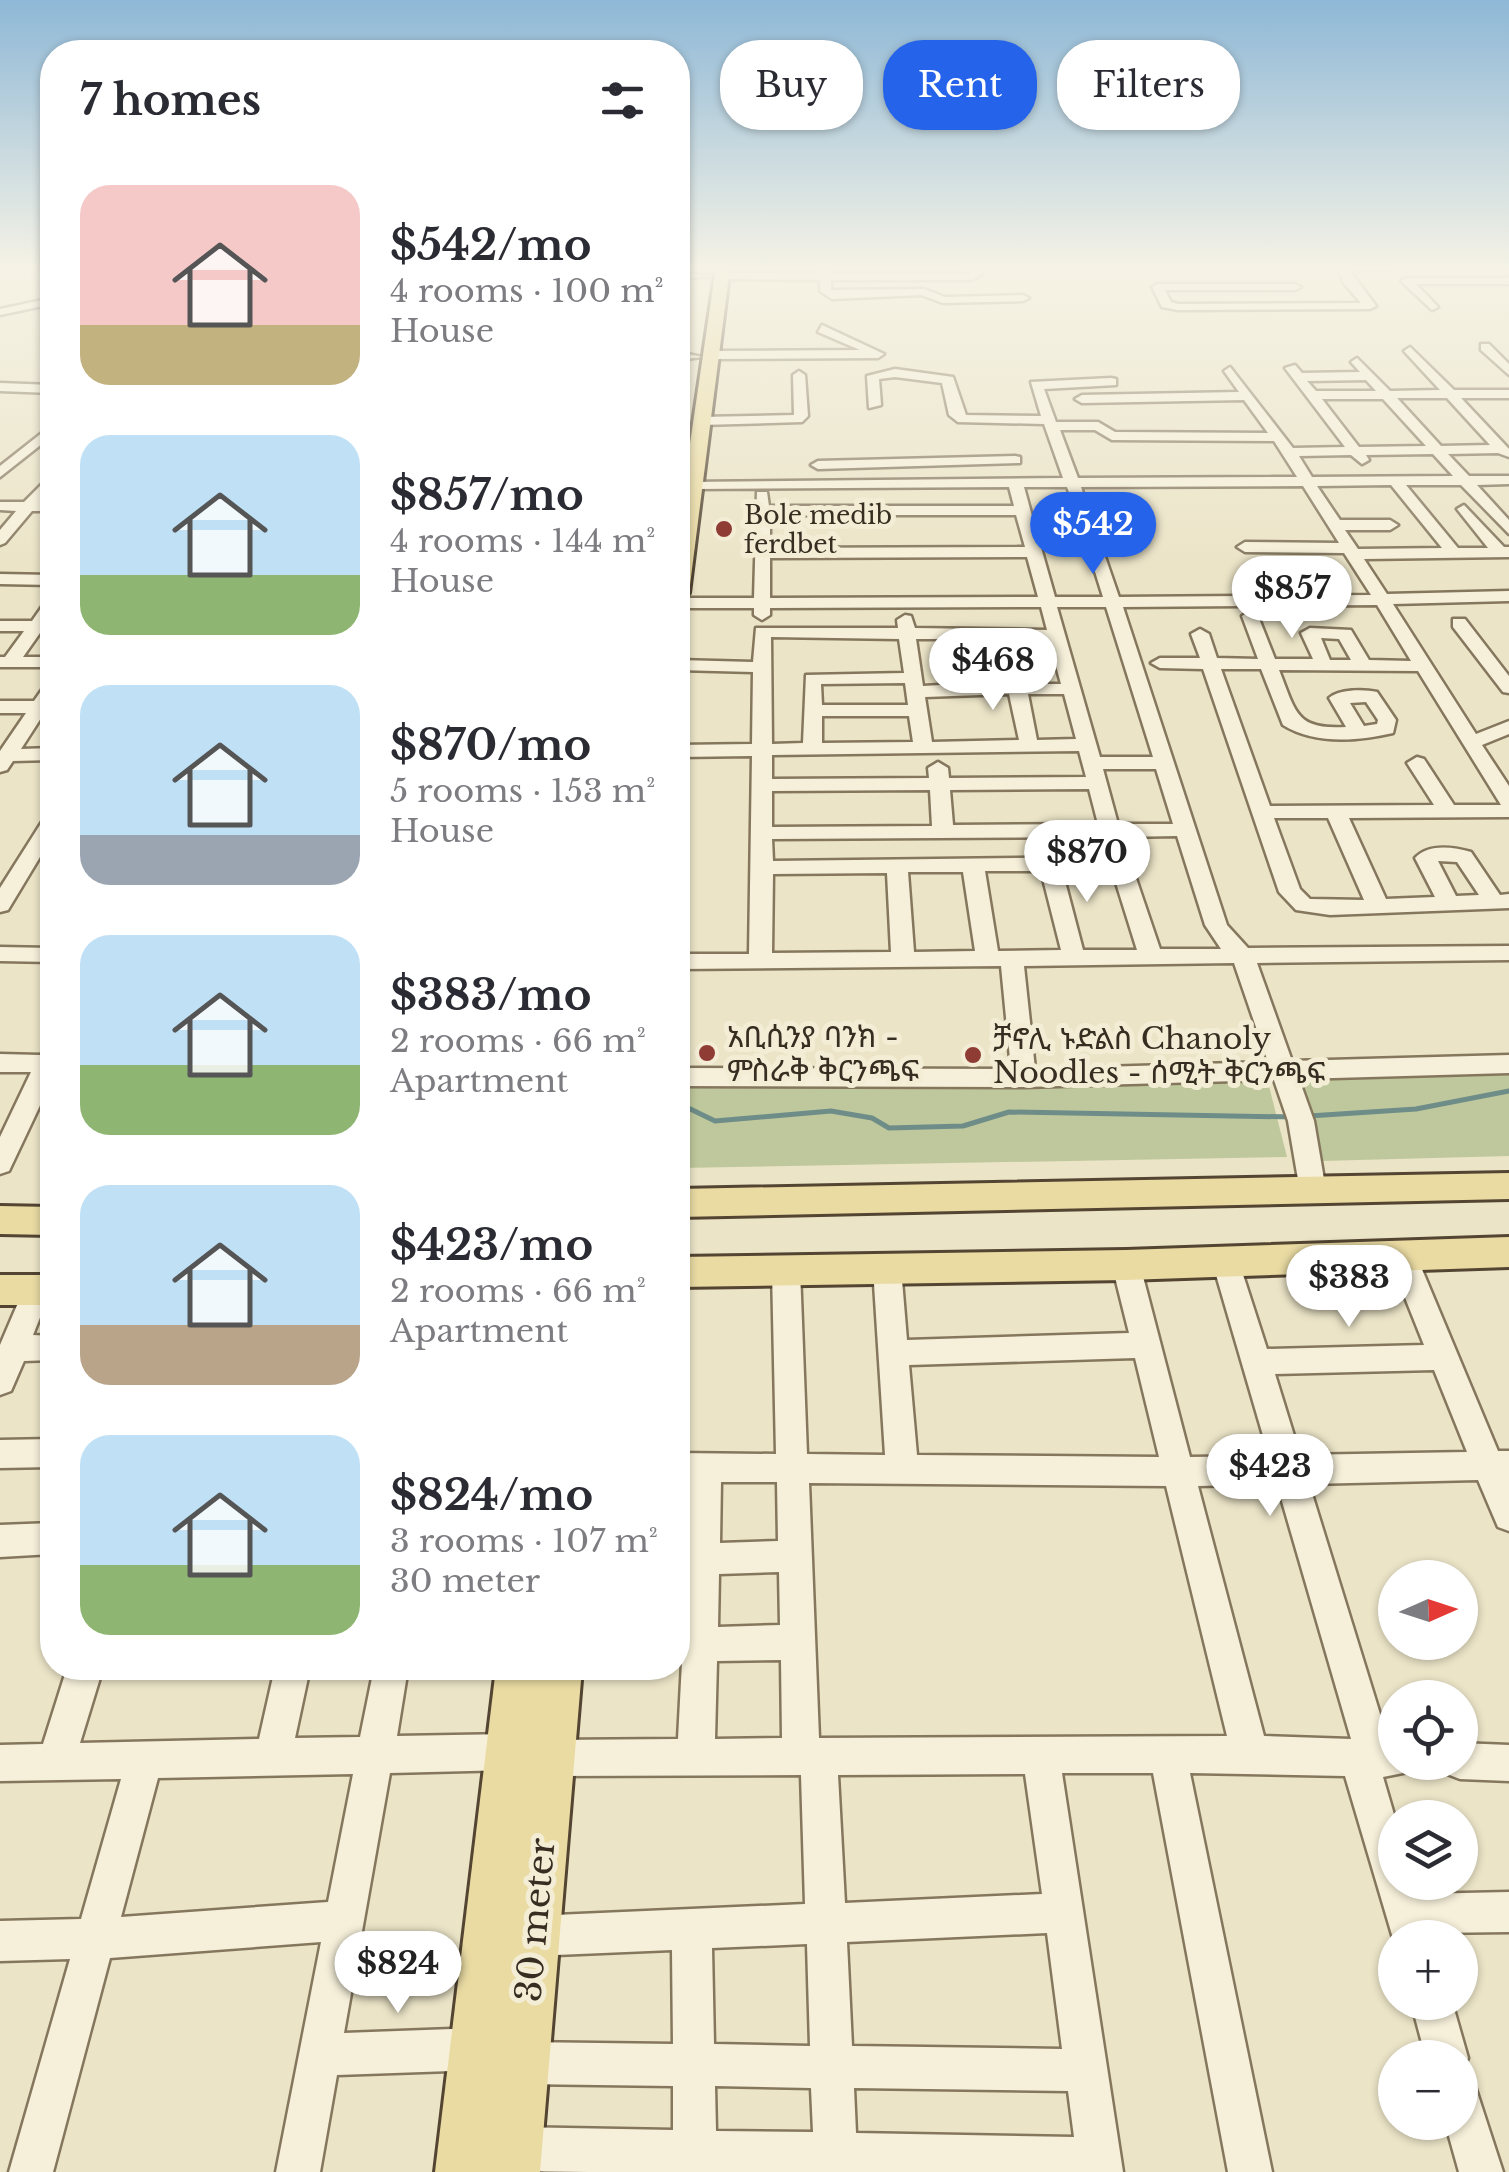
<!DOCTYPE html>
<meta charset="utf-8">
<style>
:root{--surface:#fff;--page:#f7f7f7;--text:#2b2b33;--muted:#7c7c81;--accent:#2563eb}
body{margin:0;font-family:"Libre Baskerville","Noto Sans Ethiopic",serif;background:var(--page);color:var(--text);height:100vh;display:flex;flex-direction:column;font-size:38px;white-space:nowrap}
*{box-sizing:border-box;margin:0}
p{font-size:32px;color:var(--muted)}
.icon{flex:none;width:55px;height:55px;fill:none;stroke:currentColor;stroke-width:2;stroke-linecap:round;stroke-linejoin:round}
.map{position:relative;flex:1;overflow:hidden}
.side{position:absolute;left:40px;top:40px;width:650px;height:1640px;display:flex;flex-direction:column;background:var(--surface);border-radius:40px;box-shadow:0 2px 8px #0004}
.side>*{flex:none}
.banner{position:absolute;left:720px;top:40px;width:638px;height:90px;display:flex;gap:20px}
.needle{width:65px;rotate:87deg}
.fabs{position:absolute;left:1378px;top:1560px;display:grid;gap:20px}
.fabs a{display:grid;place-items:center;width:100px;height:100px;border-radius:50%;background:var(--surface);box-shadow:0 2px 8px #0004;font-size:50px}
.price{position:absolute;translate:-50% -85px;padding:0 22px;border-radius:35px;background:#fff;color:#222;font-size:32px;line-height:65px;filter:drop-shadow(0 2px 5px #0008)}
.price::after{content:'';position:absolute;left:50%;top:60px;width:30px;height:22px;margin-left:-15px;background:inherit;clip-path:polygon(0 0,100% 0,50% 100%)}
.price.selected{background:var(--accent);color:#fff}
ul{padding:0;list-style:none}
li{display:flex;align-items:center;gap:30px;height:250px;padding:0 40px}
li span{display:grid;place-items:center;flex:none;width:280px;height:200px;border-radius:30px;color:#555}
li>.icon{margin-inline-start:auto}
span .icon{width:120px;height:120px;fill:#fffc;stroke-width:1}
li b{font-size:42px}
h2{display:flex;justify-content:space-between;align-items:center;height:120px;padding:0 40px;font-size:42px}
.tag{padding:0 35px;border-radius:40px;background:var(--surface);box-shadow:0 2px 8px #0004;font-size:35px;line-height:90px}
.tag.selected{background:var(--accent);color:#fff}
.map>svg:first-child{display:block}
.green{fill:#bfc89c}
.lines{fill:none;stroke-linecap:round;stroke-linejoin:round}
.stream{stroke:#6f8d88;stroke-width:5}
.minor-casing{stroke:#85775e;stroke-width:5}
.major-casing{stroke:#534532;stroke-width:6}
.minor{fill:#f6f0da;fill-rule:evenodd}
.major{fill:#eadba3;fill-rule:evenodd}
.poi-dot{fill:#8f3c34;stroke:#f3edd6;stroke-width:4}
.labels{text-anchor:middle;dominant-baseline:central;stroke-width:10;stroke-linejoin:round;paint-order:stroke}
.far-poi-label{font-size:25px;fill:#372d21;stroke:#f3edd6;text-anchor:start}
.poi-label{font-size:30px;fill:#372d21;stroke:#f3edd6;text-anchor:start}
.near-street-label{font-size:35px;fill:#372d21;stroke:#f3edd6}
</style>
<div class="map">
<svg width="1509" height="2172" viewBox="0 0 1509 2172">
<rect width="100%" height="100%" fill="#ebe4c7"/>
<!-- green -->
<g class="green">
<path d="M1509,1071V1156L1321,1161L1300,1079Z"/>
<path d="M678,1082H1268L1287,1157L678,1168Z"/>
</g>
<g class="lines">
<!-- stream -->
<g class="stream">
<path d="M678,1103L715,1121L831,1111L872,1118L889,1128L963,1126L1009,1112L1293,1117"/>
<path d="M1309,1116L1416,1109L1509,1091"/>
</g>
<defs>
<g id="minor">
<path d="M819,267H829L830,273L970,274L968,267H978L981,275L971,280H831V290L924,289L945,297L1023,295L1029,298L1023,301L943,303L921,295L832,299L820,291V280L721,279L716,276L721,273H819Z"/>
<path d="M1338,267H1437L1350,271L1376,306L1370,309L1178,310L1162,307L1152,287L1158,284H1295L1301,287L1295,290H1165L1171,302L1178,304L1361,303L1343,282Z"/>
<path d="M678,273L714,276L678,279Z"/>
<path d="M1509,278V284H1416L1438,307L1432,310L1401,281L1407,278Z"/>
<path d="M52,298V304L0,315V309Z"/>
<path d="M822,325L884,354L878,358L710,359L704,355L710,351L860,350L818,332Z"/>
<path d="M1481,344H1489L1509,364V375L1481,350Z"/>
<path d="M1410,347L1454,390H1509V398H1461L1509,449V457L1498,453L1448,454L1469,476H1509V484L1477,485L1509,520V534L1461,485H1406L1458,548H1488L1457,509L1464,505L1504,547H1509V557L1364,559L1387,594L1509,591V601L1393,604L1476,734L1509,721V734L1482,745L1509,786V817L1349,818L1386,899L1435,897L1415,858C1429,843 1453,847 1471,852L1500,895L1509,894V908L1330,915L1296,910L1279,892L1203,669L1160,668L1151,663L1160,658H1200L1191,634L1200,629L1209,634L1217,658L1258,659L1242,616L1250,611L1258,616L1275,659H1313L1301,633L1310,628L1351,630L1369,660L1411,661L1377,605L1123,607L1227,925L1248,948L1509,946V960L1257,963L1292,1061L1509,1055V1073L1299,1079L1314,1121L1326,1191L1322,1198L1313,1201L1304,1198L1300,1191L1288,1121L1274,1080L1024,1087L678,1086V1068L1011,1069L1001,966L678,969V954H749L752,756L678,757V745L752,744L753,672L678,670V660L753,662L756,628H898L897,620L905,615L911,616L915,628L1047,630L1041,607L770,608V615L762,620L754,615V608H678V598H754L757,492H767L769,506H1014L1009,487L692,489L687,488V482L1063,478L1044,424L958,422L949,415L942,383L895,377L879,379L881,405L869,408L867,376L895,369L953,377L966,415L1041,416L1031,382L1111,378L1116,379V385L1044,389L1056,422H1098L1115,432L1268,433L1244,400L1082,403L1075,399L1082,395L1239,392L1224,371L1230,367L1293,448L1345,447L1285,368L1295,365L1302,373L1360,372L1351,362L1357,358L1390,391L1440,390L1404,351ZM1366,380L1376,391H1316L1307,381ZM1397,398H1447L1490,445L1441,446ZM1322,399H1383L1426,446L1359,447ZM1060,430H1095L1112,440L1274,441L1297,477L1078,478ZM1433,454L1453,476L1312,477L1299,456L1351,455L1362,464L1369,460L1366,455ZM1391,485L1442,548L1358,549L1345,530H1390L1398,525L1390,520H1340L1317,486ZM1303,486L1339,543L1245,542L1237,547L1245,552L1344,553L1371,595L1119,597L1081,487ZM1024,487H1067L1079,520H1033ZM770,515H1016L1025,547L770,548ZM1036,530H1082L1103,597H1055ZM1027,557L1038,597L770,598V558ZM1057,607H1106L1153,757H1100ZM771,637L899,639L904,673L806,675L803,743L772,744ZM1321,638L1339,639L1351,660H1330ZM916,639H950L957,684L923,686ZM967,639L998,640L1007,684H975ZM1016,640H1049L1061,684H1025ZM1221,669H1261L1283,725C1315,745 1358,741 1393,733L1396,720L1377,692C1364,689 1339,689 1329,698L1346,727C1295,730 1296,712 1279,670L1418,671L1501,805H1454L1424,759L1417,757L1407,763L1434,805L1270,806ZM905,683L908,705H822L821,684ZM1009,694L1019,740L932,742L925,697ZM1028,694H1064L1076,739L1037,740ZM1366,702L1378,720L1377,724L1364,726L1350,703ZM822,716H909L913,742L822,743ZM1079,751L1086,777L949,778L948,768L938,762L928,768L929,778L772,779V755ZM1103,769H1156L1173,824H1118ZM1089,789L1098,824L953,825L950,790ZM930,790L932,826L772,827V791ZM1274,818H1328L1364,900L1310,899L1300,889ZM1177,836L1205,925L1221,949H1160L1122,837ZM1102,837L1108,857L773,861L772,839ZM1438,861L1457,862L1479,895L1456,896ZM1062,870H1112L1137,950H1083ZM985,871H1041L1061,950L998,951ZM908,872H963L975,951L914,952ZM887,873L891,952L772,953L773,874ZM1234,963L1268,1062L1035,1069L1024,966Z"/>
<path d="M678,352L702,357L678,360Z"/>
<path d="M799,371L805,375L808,416L802,422L701,425L694,421L701,417L794,415L793,375Z"/>
<path d="M0,383L52,385V393L0,391Z"/>
<path d="M52,425V436L0,477V466Z"/>
<path d="M1015,456L1020,457V463L818,469L811,465L818,461Z"/>
<path d="M52,474V487L40,502L52,503V511H32L5,543L0,545V530L16,511L0,510V502H24Z"/>
<path d="M0,574L52,575V585L0,584Z"/>
<path d="M52,600V616L23,657H52V667H0V657H5L24,631H0V621H32L46,601Z"/>
<path d="M1453,619H1465L1509,676V693L1503,692L1453,627Z"/>
<path d="M52,683V701L21,749L52,748V760L13,761L7,770L0,772V751L26,713H0V701H34L46,684Z"/>
<path d="M52,815V837L8,910L0,912V888L45,817Z"/>
<path d="M0,947L52,948V962L0,961Z"/>
<path d="M52,1046V1080L9,1171L0,1174V1137L31,1072H0V1054L40,1055Z"/>
<path d="M1402,1244L1412,1247L1416,1255L1498,1451H1509V1531L1498,1527L1478,1480L1309,1484L1388,1740L1395,1741V1762H1412L1408,1772L1383,1777L1395,1818V1882H1416L1419,1894L1509,1892V1932L1430,1933L1432,1938H1395V1945L1345,1776L1190,1773L1272,2172H1228L1153,1773H1062L1123,2172H588L514,2171L499,2164L492,2149L499,2134L514,2127L673,2130V2086L522,2084L507,2078L501,2063L507,2048L522,2042L673,2044L672,1950L533,1956L519,1950L513,1936L519,1922L533,1916L805,1904L801,1775L550,1776L537,1771L532,1758L537,1745L550,1740L678,1739L682,1662H678V1628H683L686,1576H678V1544H687L690,1481H678V1453L776,1454L772,1270L776,1262L786,1259L796,1262L800,1270L807,1454L885,1455L873,1268L877,1260L887,1257L897,1260L901,1268L907,1340L1129,1333L1112,1265L1116,1257L1126,1254L1136,1257L1140,1265L1190,1457L1269,1456L1212,1261L1216,1253L1226,1250L1236,1253L1267,1349L1424,1345L1388,1255L1392,1247ZM1135,1358L1159,1457L917,1455L909,1365ZM1434,1370L1467,1452L1300,1455L1275,1374ZM721,1482H777L778,1541L720,1543ZM809,1483L1166,1486L1227,1736L819,1738ZM1277,1484L1351,1739L1264,1736L1198,1486ZM779,1572L780,1625L718,1627L719,1574ZM781,1660L782,1738L715,1739L717,1661ZM1025,1774L1042,1894L845,1903L838,1775ZM1047,1933L1062,2049L852,2046L847,1942ZM807,1944L810,2046L714,2044L712,1948ZM715,2086L811,2088L813,2132L716,2131ZM854,2088L1068,2091L1074,2137L856,2133Z"/>
<path d="M37,1278L47,1282L51,1290L33,1335L52,1336V1360L24,1361L11,1391L0,1395V1345L27,1282Z"/>
<path d="M52,1439V1467L0,1468V1440Z"/>
<path d="M52,1523V1554L0,1557V1525Z"/>
<path d="M67,1668H103L80,1743L259,1739L275,1668H310L295,1738L360,1737L374,1668H408L397,1736L511,1734L524,1739L529,1752L524,1765L511,1770L390,1773L344,2033L479,2028L494,2034L500,2049L494,2064L479,2070L337,2075L320,2172H276L321,1942L110,1958L53,2172H9L70,1959L0,1961V1921L81,1919L121,1779L0,1781V1745L43,1744ZM353,1774L328,1902L121,1917L158,1778Z"/>
<path d="M1460,1743L1509,1745V1781L1460,1779L1447,1774L1442,1762H1460Z"/>
<path d="M1411,2002H1452L1468,2058L1462,2073L1460,2058H1426Z"/>
<path d="M1460,2080L1475,2086L1503,2172H1459L1445,2122H1460Z"/>
</g>
<g id="major">
<path d="M716,267H730L689,593L678,599V525Z"/>
<path d="M1509,1173V1199L678,1217V1189Z"/>
<path d="M0,1206L52,1207V1235L0,1234Z"/>
<path d="M1509,1237V1267L1126,1280L678,1287V1257L1126,1250Z"/>
<rect x="0" y="1275" width="52" height="30"/>
<path d="M496,1668H582L540,2172H435Z"/>
</g>
</defs>
<!-- minor casing -->
<use href="#minor" class="minor-casing"/>
<!-- major casing -->
<use href="#major" class="major-casing"/>
<!-- minor -->
<use href="#minor" class="minor"/>
<!-- major -->
<use href="#major" class="major"/>
</g>
<!-- sky -->
<linearGradient id="sky" x2="0" y2="1"><stop stop-color="#8eb8d6"/><stop offset="0.47" stop-color="#f6f3e6"/><stop offset="1" stop-color="#f6f3e6" stop-opacity="0"/></linearGradient>
<rect width="1509" height="571" fill="url(#sky)"/>
<!-- markers -->
<g class="poi-dot">
<circle cx="724" cy="529" r="10"/>
<circle cx="707" cy="1053" r="10"/>
<circle cx="973" cy="1055" r="10"/>
</g>
<g class="labels">
<!-- far-poi labels -->
<g class="far-poi-label">
<text x="744" y="515">Bole medib<tspan x="744" dy="29">ferdbet</tspan></text>
</g>
<!-- poi labels -->
<g class="poi-label">
<text x="727" y="1036">አቢሲንያ ባንክ -<tspan x="727" dy="34">ምስራቅ ቅርንጫፍ</tspan></text>
<text x="993" y="1038">ቻኖሊ ኑድልስ Chanoly<tspan x="993" dy="34">Noodles - ሰሚት ቅርንጫፍ</tspan></text>
</g>
<!-- near-street labels -->
<g class="near-street-label">
<text transform="translate(535 1920) rotate(-85)">30 meter</text>
</g>
</g>
</svg>
<div class="fabs">
<a><svg class="needle" viewBox="-14 -14 28 28"><path d="M0-13l5 13h-10z" fill="#e53935"/><path d="M0 13l5-13h-10z" fill="#7c7c81"/></svg></a>
<a><svg class="icon" aria-label="locate" viewBox="0 0 24 24"><circle cx="12" cy="12" r="6"/><path d="M12 2v4M12 18v4M2 12h4M18 12h4"/></svg></a>
<a><svg class="icon" aria-label="layers" viewBox="0 0 24 24"><path d="M12 4l9 5-9 5-9-5zM3 14l9 5 9-5"/></svg></a>
<a>+</a>
<a>−</a>
</div>
<b class="price selected" style="left:1093px;top:577px">$542</b>
<b class="price" style="left:1292px;top:641px">$857</b>
<b class="price" style="left:993px;top:713px">$468</b>
<b class="price" style="left:1087px;top:905px">$870</b>
<b class="price" style="left:1349px;top:1330px">$383</b>
<b class="price" style="left:1270px;top:1519px">$423</b>
<b class="price" style="left:398px;top:2016px">$824</b>
<div class="banner">
<a class="tag">Buy</a>
<a class="tag selected">Rent</a>
<a class="tag">Filters</a>
</div>
<section class="side">
<h2>7 homes<svg class="icon" aria-label="filters" viewBox="0 0 24 24"><path d="M4 7h16M4 17h16"/><circle cx="9" cy="7" r="2"/><circle cx="15" cy="17" r="2"/></svg></h2>
<ul>
<li><span style="background:linear-gradient(#f6c9c9 70%,#c2b280 0)"><svg class="icon" aria-label="home" viewBox="0 0 24 24"><path d="M3 11l9-7 9 7M6 9v11h12V9"/></svg></span><div><b>$542/mo</b><p>4 rooms · 100 m²</p><p>House</p></div></li>
<li><span style="background:linear-gradient(#bfe0f5 70%,#8fb573 0)"><svg class="icon" aria-label="home" viewBox="0 0 24 24"><path d="M3 11l9-7 9 7M6 9v11h12V9"/></svg></span><div><b>$857/mo</b><p>4 rooms · 144 m²</p><p>House</p></div></li>
<li><span style="background:linear-gradient(#bfe0f5 75%,#9aa5b1 0)"><svg class="icon" aria-label="home" viewBox="0 0 24 24"><path d="M3 11l9-7 9 7M6 9v11h12V9"/></svg></span><div><b>$870/mo</b><p>5 rooms · 153 m²</p><p>House</p></div></li>
<li><span style="background:linear-gradient(#bfe0f5 65%,#8fb573 0)"><svg class="icon" aria-label="home" viewBox="0 0 24 24"><path d="M3 11l9-7 9 7M6 9v11h12V9"/></svg></span><div><b>$383/mo</b><p>2 rooms · 66 m²</p><p>Apartment</p></div></li>
<li><span style="background:linear-gradient(#bfe0f5 70%,#b9a48a 0)"><svg class="icon" aria-label="home" viewBox="0 0 24 24"><path d="M3 11l9-7 9 7M6 9v11h12V9"/></svg></span><div><b>$423/mo</b><p>2 rooms · 66 m²</p><p>Apartment</p></div></li>
<li><span style="background:linear-gradient(#bfe0f5 65%,#8fb573 0)"><svg class="icon" aria-label="home" viewBox="0 0 24 24"><path d="M3 11l9-7 9 7M6 9v11h12V9"/></svg></span><div><b>$824/mo</b><p>3 rooms · 107 m²</p><p>30 meter</p></div></li>
</ul>
</section>
</div>
